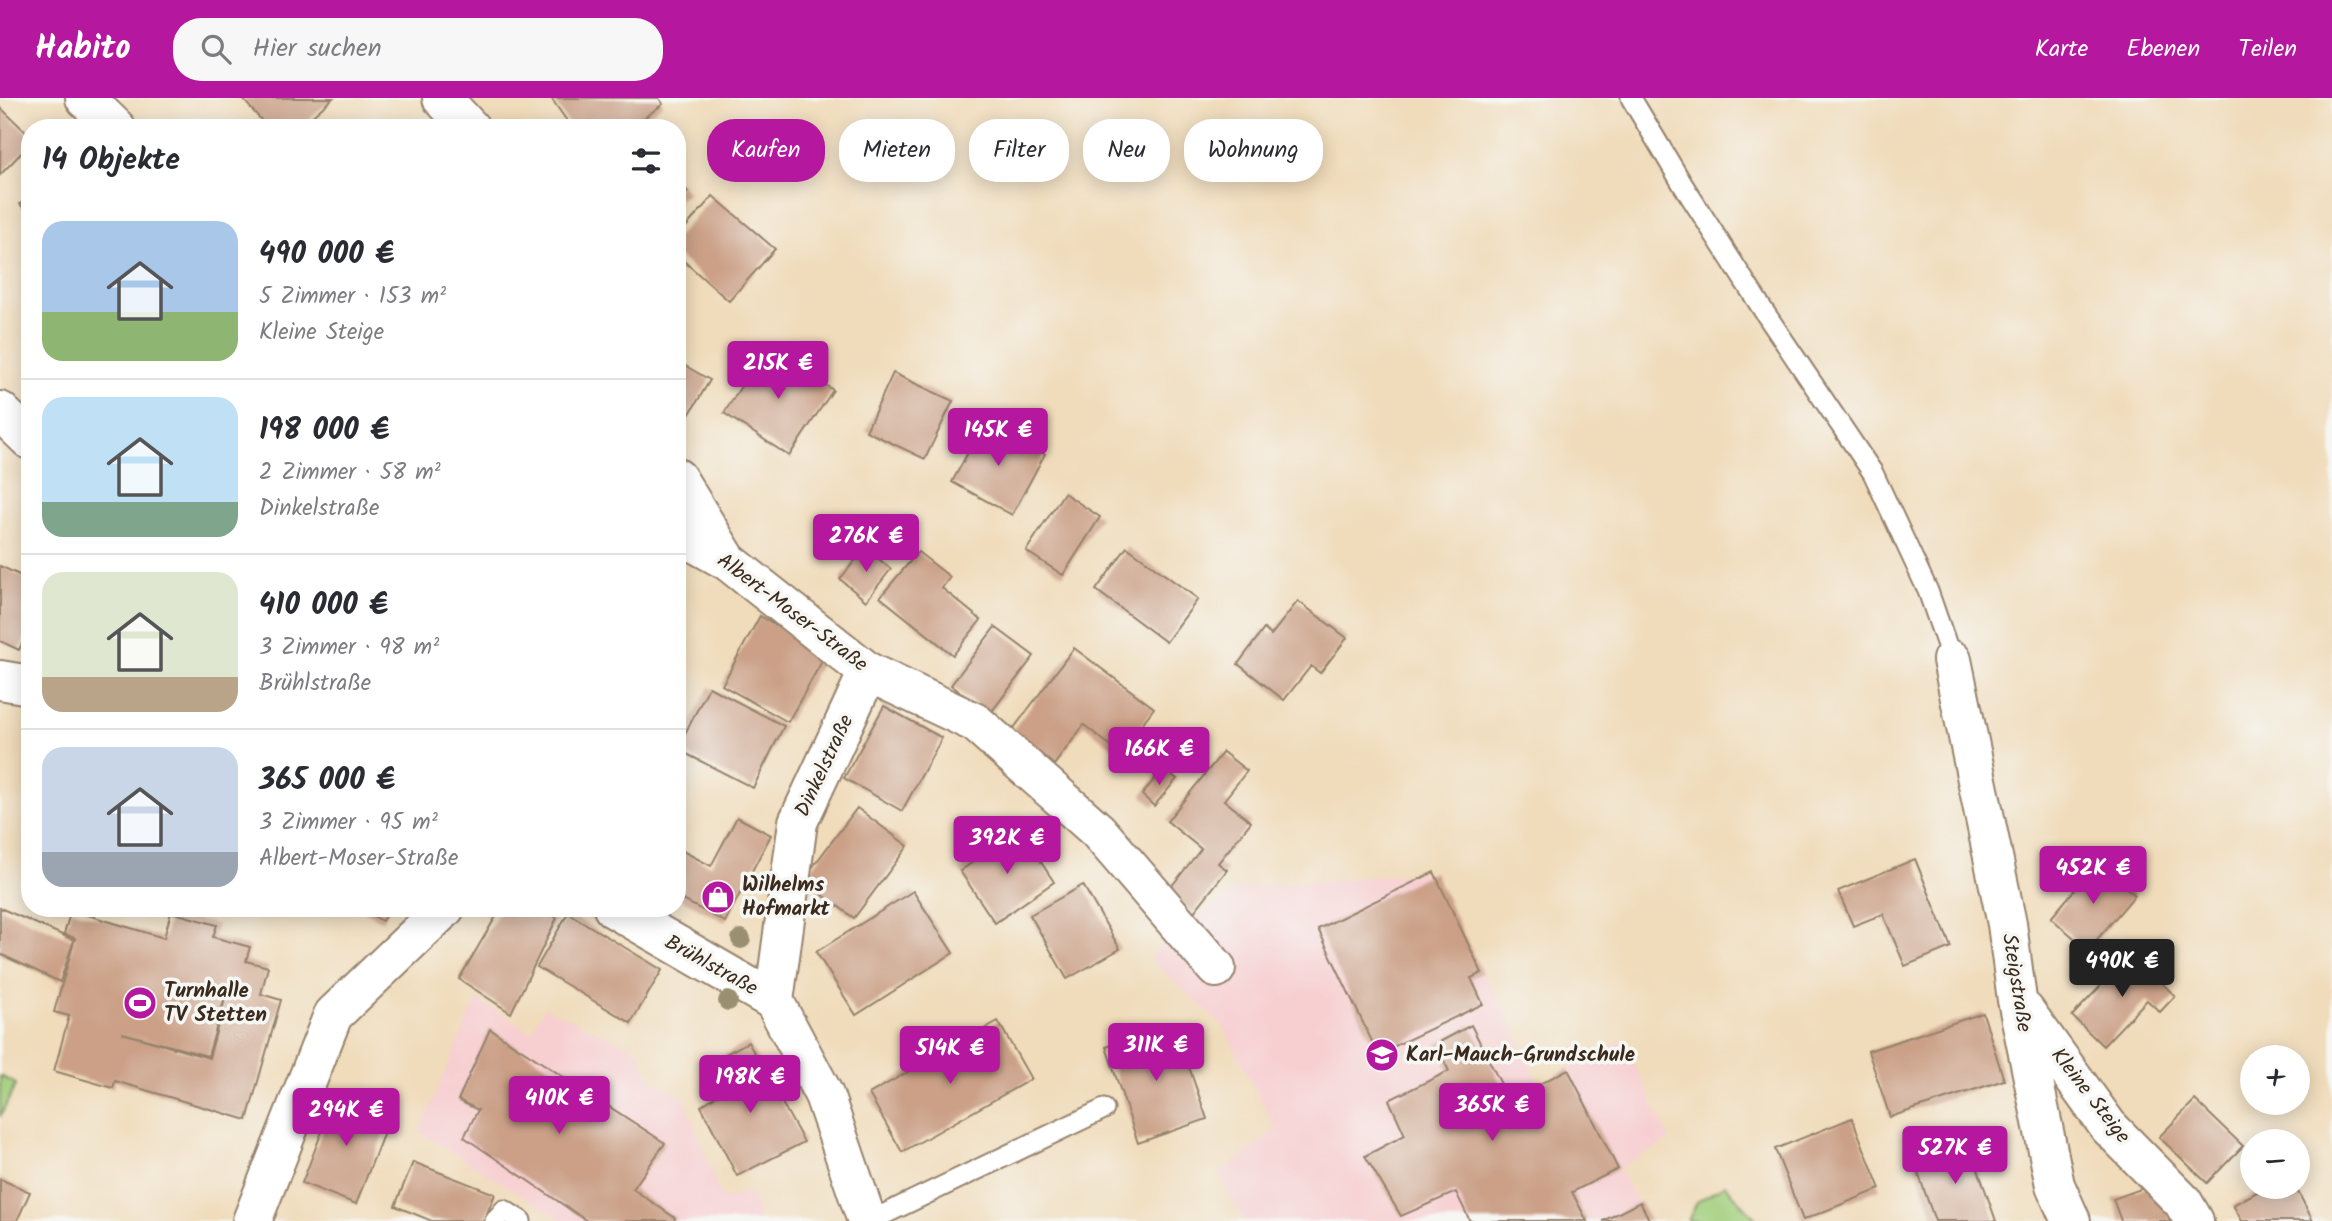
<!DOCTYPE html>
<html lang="de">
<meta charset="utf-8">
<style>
:root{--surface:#fff;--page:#f7f7f7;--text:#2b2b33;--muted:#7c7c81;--line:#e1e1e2;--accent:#b5179e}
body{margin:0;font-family:Kalam,sans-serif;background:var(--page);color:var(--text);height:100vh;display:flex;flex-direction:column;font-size:26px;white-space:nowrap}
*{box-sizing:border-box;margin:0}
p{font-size:23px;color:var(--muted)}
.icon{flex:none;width:38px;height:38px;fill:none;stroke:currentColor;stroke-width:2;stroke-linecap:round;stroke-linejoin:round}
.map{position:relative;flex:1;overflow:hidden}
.panel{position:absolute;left:21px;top:21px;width:665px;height:798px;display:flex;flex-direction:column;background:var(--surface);border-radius:28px;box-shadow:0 4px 18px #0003}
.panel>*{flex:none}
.hud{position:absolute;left:707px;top:21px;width:665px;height:63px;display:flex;gap:14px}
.buttons{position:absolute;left:2240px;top:947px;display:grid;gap:14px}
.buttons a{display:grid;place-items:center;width:70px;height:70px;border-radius:50%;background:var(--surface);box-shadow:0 4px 18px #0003;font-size:35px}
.price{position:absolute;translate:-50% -60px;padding:0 16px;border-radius:7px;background:var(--accent);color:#fff;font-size:23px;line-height:46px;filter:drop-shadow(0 2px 4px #0008)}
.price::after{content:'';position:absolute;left:50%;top:42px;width:21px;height:16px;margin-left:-10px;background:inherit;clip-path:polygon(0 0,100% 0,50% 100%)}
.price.selected{background:#222;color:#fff}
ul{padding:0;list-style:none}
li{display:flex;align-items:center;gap:21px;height:175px;padding:0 21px}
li+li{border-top:2px solid var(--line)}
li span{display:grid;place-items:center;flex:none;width:196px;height:140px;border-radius:21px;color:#555}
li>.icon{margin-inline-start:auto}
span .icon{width:84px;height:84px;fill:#fffc;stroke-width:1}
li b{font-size:30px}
h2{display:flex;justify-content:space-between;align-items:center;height:84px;padding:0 21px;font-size:30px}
.chip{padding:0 24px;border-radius:28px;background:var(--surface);box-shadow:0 4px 18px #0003;font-size:24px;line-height:63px}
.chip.selected{background:var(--accent);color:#fff}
header{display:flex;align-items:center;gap:42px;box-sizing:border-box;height:98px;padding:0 35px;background:var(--accent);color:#fff}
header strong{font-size:33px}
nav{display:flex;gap:38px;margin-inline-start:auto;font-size:24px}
.search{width:490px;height:63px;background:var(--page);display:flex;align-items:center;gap:18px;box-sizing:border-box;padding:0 24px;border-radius:28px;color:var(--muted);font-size:26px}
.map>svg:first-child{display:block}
.built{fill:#f7cfd1}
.green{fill:#a0cd7a;stroke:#6e7c4c;stroke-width:2}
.building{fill:#cba087;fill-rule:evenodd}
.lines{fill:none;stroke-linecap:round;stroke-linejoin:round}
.lane-casing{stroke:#96826c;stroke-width:23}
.street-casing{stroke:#96826c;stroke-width:42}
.lane{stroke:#fff;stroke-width:19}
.street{stroke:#fff;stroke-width:38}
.tree{fill:#9a9071}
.labels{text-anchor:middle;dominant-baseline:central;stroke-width:7;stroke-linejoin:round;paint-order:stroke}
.street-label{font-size:21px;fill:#3b2a1e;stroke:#f6f6f2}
.poi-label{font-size:21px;font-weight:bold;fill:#3b2a1e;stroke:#f6f6f2;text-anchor:start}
</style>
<header>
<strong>Habito</strong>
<div class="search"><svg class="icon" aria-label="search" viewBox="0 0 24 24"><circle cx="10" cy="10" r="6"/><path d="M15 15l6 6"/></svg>Hier suchen</div>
<nav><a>Karte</a><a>Ebenen</a><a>Teilen</a></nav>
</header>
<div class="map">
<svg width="2332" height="1123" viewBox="0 0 2332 1123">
<rect width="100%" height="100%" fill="#f6f6f2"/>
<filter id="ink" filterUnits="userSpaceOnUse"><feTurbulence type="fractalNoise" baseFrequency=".0143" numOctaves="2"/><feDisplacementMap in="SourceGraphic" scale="14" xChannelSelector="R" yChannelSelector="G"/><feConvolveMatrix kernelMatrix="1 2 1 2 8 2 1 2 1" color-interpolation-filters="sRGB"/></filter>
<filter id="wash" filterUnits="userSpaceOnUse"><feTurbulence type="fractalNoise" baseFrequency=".00686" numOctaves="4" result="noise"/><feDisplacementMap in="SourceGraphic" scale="28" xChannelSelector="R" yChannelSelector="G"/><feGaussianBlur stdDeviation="1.57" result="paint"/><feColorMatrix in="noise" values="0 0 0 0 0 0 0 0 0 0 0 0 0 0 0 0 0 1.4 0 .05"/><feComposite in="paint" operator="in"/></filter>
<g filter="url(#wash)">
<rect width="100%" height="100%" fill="#f0dbba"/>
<!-- built -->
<g class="built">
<path d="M1434,774L1482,875L1503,907L1539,986L1623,942L1670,1042L1618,1071L1650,1123H1244L1219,1076L1276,1031L1222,927L1149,860L1180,829L1240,790Z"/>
<path d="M477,901L531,934L544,909L640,953L649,980L684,999L722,1101L751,1094L760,1123H564L419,1034Z"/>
</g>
<!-- green -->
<g class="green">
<path d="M0,978L16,986L0,1019Z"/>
<path d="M1725,1087L1758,1123H1688L1697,1104Z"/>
</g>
<g id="blocks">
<!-- building -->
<g class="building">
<path d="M242,0H333L299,30H268Z"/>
<path d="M551,0H659L663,6L630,30H572Z"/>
<path d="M1,10L30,38V46L0,77Z"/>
<path d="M677,82L688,94L677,103Z"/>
<path d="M30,97V117L20,106Z"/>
<path d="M713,98L775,151L729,203L677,157V139Z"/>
<path d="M767,248L833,292L789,358L724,315Z"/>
<path d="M677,263L710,282L689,317L677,309Z"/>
<path d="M893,275L953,303L925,361L866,333Z"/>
<path d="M985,323L1045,356L1012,417L952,384Z"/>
<path d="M1064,395L1100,419L1063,477L1026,453Z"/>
<path d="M1127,449L1198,501L1166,544L1096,492Z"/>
<path d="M865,450L891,471L866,503L840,481Z"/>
<path d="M918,454L950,479L942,490L981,522L953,557L880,499Z"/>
<path d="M0,468L30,482V530L19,552L0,543Z"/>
<path d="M1298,503L1347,540L1320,575L1311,568L1284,602L1238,566L1264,531L1271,537Z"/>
<path d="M760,518L826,556L788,624L722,587Z"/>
<path d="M995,529L1034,558L989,617L951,587Z"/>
<path d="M1074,550L1154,610L1120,655L1084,627L1054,667L1011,634Z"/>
<path d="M709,589L784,628L753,690L677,651Z"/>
<path d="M884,608L942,640L902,713L844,680Z"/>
<path d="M1223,654L1247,673L1224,702L1251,724L1218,765L1227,772L1193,815L1167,794L1201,751L1167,723Z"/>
<path d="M1163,670L1177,681L1154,708L1142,697Z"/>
<path d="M857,710L908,748L854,820L803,782Z"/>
<path d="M737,719L771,737L725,824L677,799V750L711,768Z"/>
<path d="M1020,732L1054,784L995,825L960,773Z"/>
<path d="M1915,761L1951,849L1905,868L1883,816L1853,828L1838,793Z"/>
<path d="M2097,765L2135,797L2088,852L2051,820Z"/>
<path d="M1434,774L1482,875L1471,880L1483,906L1378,956L1318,831Z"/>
<path d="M1083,787L1120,851L1067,881L1030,817Z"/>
<path d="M913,793L953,855L856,917L816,854Z"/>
<path d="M0,810L74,842L60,884L0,856Z"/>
<path d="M360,810H390L382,823Z"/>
<path d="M501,810H543L557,820L511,915L459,881Z"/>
<path d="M71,812L164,840L171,814L217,827L213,839L250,849L246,863L268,869L261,896L281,902L247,1022L115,983L113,990L54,973L69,918L54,914L75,840L64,836ZM229,886L209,960L122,935L208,958Z"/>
<path d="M568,815L662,872L631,925L537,869Z"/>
<path d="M2132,855L2175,898L2160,914L2147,902L2103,948L2072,918Z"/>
<path d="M1983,915L2004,982L1890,1019L1868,953Z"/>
<path d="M998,923L1031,981L902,1054L869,996Z"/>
<path d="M1174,926L1207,1021L1138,1045L1106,949Z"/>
<path d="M1471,927L1509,1002L1568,971L1618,1071L1572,1094L1587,1123H1470L1456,1094L1401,1118L1365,1058L1405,1037L1389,1002L1449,973L1436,946Z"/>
<path d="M490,931L665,1045L633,1091L675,1120L674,1123H587L464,1039L478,1012L458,1002Z"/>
<path d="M748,944L804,1044L737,1078L701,1008L735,985L722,958Z"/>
<path d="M337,995L391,1016L356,1106L302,1085Z"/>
<path d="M2195,1002L2243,1048L2207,1085L2159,1039Z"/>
<path d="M1852,1020L1880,1091L1803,1122L1775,1051Z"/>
<path d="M1968,1043L1996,1123H1935L1914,1063Z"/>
<path d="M413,1064L495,1096L484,1123H432L395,1108Z"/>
<path d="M0,1081L30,1094L17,1123H0Z"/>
<path d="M2157,1085L2171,1123H2121L2113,1101Z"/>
<path d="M2268,1088H2295L2313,1123H2242L2233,1107Z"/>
<path d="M1640,1104L1650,1123H1603Z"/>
</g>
</g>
</g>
<g filter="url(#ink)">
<use href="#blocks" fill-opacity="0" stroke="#96826c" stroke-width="2"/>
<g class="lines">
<defs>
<g id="lane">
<path d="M1631,0L1683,87L1765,215L1873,375L1928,493L1952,562"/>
<path d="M495,1123L504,1112L521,1123"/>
<path d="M870,1123L1104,1011"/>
</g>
<g id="street">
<path d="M85,0L116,30"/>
<path d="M442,0L470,30"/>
<path d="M0,313L30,342"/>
<path d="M677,380L727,462"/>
<path d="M677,435L729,464L868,574L976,625L1098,733L1216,870"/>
<path d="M1952,562L2007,826L2017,902L2055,1087L2071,1123"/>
<path d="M0,582L30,587"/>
<path d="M613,810L774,903"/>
<path d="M2025,913L2108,1028L2183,1104L2194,1123"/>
<path d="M252,1123L333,917L445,810"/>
<path d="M867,1123L824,997L774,903L798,724L868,574"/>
</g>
</defs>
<!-- lane casing -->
<use href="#lane" class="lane-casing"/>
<!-- street casing -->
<use href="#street" class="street-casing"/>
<!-- lane -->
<use href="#lane" class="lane"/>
<!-- street -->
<use href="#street" class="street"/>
</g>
<!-- trees -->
<g class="tree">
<circle cx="741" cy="841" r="10"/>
<circle cx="728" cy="903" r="10"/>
</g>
</g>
<!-- icons -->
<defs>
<symbol id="shop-disc" viewBox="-11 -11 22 22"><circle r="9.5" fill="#b5179e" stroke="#f6f6f2"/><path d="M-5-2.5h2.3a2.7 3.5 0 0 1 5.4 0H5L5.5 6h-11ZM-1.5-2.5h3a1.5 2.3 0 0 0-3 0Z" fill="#fff"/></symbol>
<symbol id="stadium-disc" viewBox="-11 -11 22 22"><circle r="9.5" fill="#b5179e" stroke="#f6f6f2"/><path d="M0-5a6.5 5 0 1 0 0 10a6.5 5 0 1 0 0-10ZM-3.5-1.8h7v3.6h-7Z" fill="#fff"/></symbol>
<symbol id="school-disc" viewBox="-11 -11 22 22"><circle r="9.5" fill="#b5179e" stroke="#f6f6f2"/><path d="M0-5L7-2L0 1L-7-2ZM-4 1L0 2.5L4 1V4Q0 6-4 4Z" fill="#fff"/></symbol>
</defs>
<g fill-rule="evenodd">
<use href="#shop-disc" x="699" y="780" width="38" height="38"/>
<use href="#stadium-disc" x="121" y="886" width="38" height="38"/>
<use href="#school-disc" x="1363" y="938" width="38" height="38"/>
</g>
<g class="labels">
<!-- street labels -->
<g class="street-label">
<text transform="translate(792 515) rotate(37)">Albert-Moser-Straße</text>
<text transform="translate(825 668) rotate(-65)">Dinkelstraße</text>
<text transform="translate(711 868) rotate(29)">Brühlstraße</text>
<text transform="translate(2016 885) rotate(81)">Steigstraße</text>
<text transform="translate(2090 998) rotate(52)">Kleine Steige</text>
</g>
<!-- poi labels -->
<g class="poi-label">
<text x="742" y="787">Wilhelms<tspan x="742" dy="24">Hofmarkt</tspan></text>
<text x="164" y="893">Turnhalle<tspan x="164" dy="24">TV Stetten</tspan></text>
<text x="1406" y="957">Karl-Mauch-Grundschule</text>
</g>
</g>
</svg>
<div class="buttons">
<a>+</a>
<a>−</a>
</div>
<b class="price" style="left:778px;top:303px">215K €</b>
<b class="price" style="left:998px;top:370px">145K €</b>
<b class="price" style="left:866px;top:476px">276K €</b>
<b class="price" style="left:1159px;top:689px">166K €</b>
<b class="price" style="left:1007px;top:778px">392K €</b>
<b class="price" style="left:2093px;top:808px">452K €</b>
<b class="price selected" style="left:2122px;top:901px">490K €</b>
<b class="price" style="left:1156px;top:985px">311K €</b>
<b class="price" style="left:950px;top:988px">514K €</b>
<b class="price" style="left:750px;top:1017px">198K €</b>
<b class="price" style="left:559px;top:1038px">410K €</b>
<b class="price" style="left:1492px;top:1045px">365K €</b>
<b class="price" style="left:346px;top:1050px">294K €</b>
<b class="price" style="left:1955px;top:1088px">527K €</b>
<div class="hud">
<a class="chip selected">Kaufen</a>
<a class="chip">Mieten</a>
<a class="chip">Filter</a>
<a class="chip">Neu</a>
<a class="chip">Wohnung</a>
</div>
<section class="panel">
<h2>14 Objekte<svg class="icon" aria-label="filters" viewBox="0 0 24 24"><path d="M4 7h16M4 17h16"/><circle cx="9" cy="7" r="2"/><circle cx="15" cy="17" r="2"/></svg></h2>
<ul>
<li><span style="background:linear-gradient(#a9c7e8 65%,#8fb573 0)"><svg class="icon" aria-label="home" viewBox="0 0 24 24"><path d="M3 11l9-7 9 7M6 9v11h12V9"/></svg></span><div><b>490 000 €</b><p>5 Zimmer · 153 m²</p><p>Kleine Steige</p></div></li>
<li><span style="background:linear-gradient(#bfe0f5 75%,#7fa58c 0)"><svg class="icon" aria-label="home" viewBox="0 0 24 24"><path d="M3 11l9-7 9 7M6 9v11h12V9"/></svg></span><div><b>198 000 €</b><p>2 Zimmer · 58 m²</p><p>Dinkelstraße</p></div></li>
<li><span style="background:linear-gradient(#dfe7d0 75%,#b9a48a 0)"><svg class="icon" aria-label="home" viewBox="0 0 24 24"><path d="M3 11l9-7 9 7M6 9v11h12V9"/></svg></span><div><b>410 000 €</b><p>3 Zimmer · 98 m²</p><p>Brühlstraße</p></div></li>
<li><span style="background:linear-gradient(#c9d6e8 75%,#9aa5b1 0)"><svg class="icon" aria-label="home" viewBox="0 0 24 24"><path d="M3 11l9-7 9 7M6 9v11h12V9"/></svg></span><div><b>365 000 €</b><p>3 Zimmer · 95 m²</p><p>Albert-Moser-Straße</p></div></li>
</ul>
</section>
</div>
